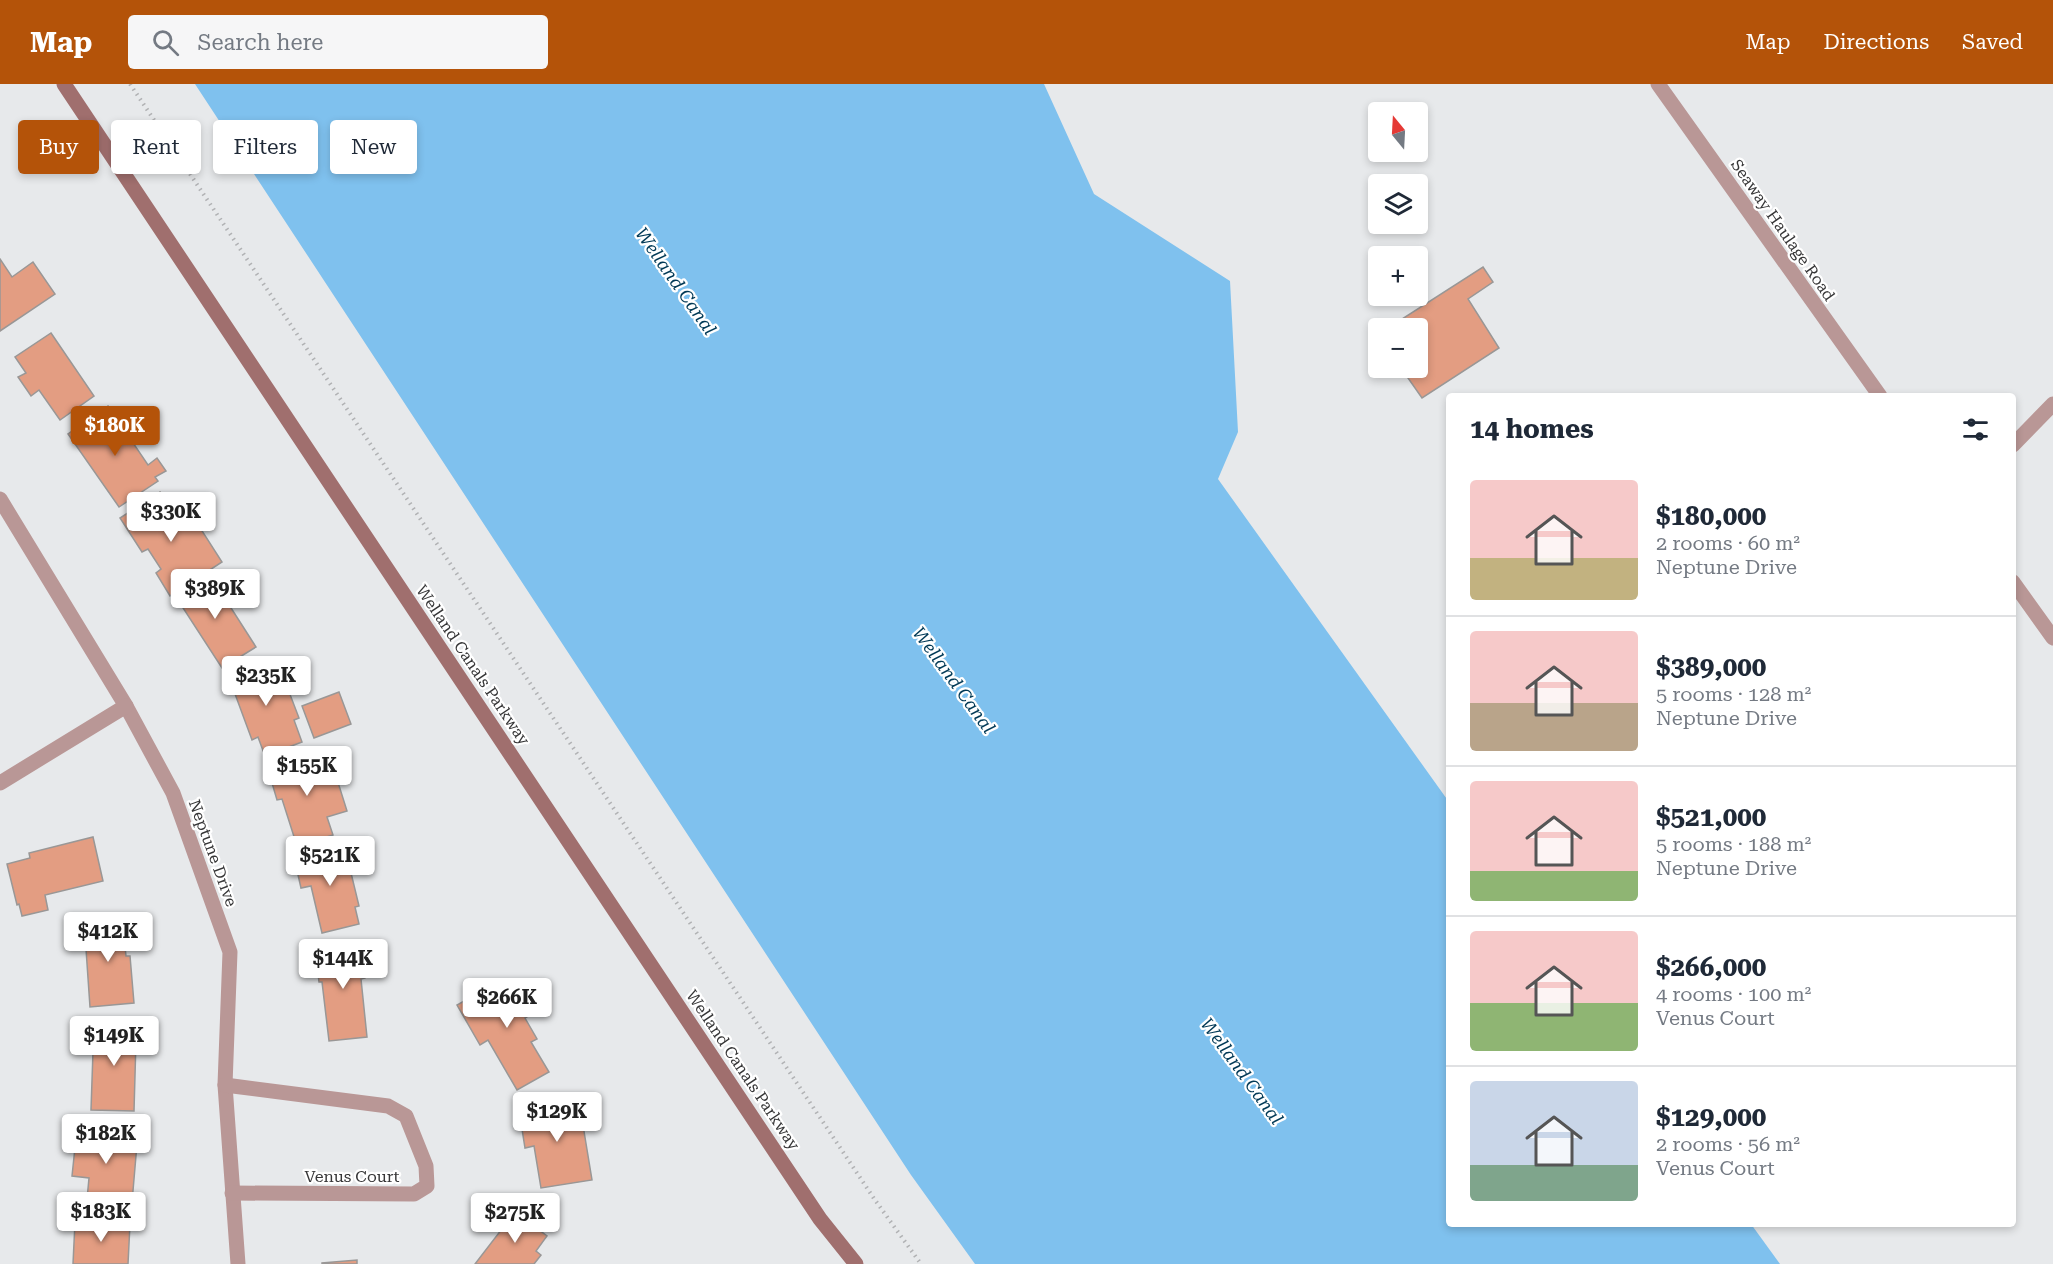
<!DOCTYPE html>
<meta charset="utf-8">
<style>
:root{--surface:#fff;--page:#f6f6f7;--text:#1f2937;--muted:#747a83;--line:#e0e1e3;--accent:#b45309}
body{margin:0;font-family:"Roboto Serif",serif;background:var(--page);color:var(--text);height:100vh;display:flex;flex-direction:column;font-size:22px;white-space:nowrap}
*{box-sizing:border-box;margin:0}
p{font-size:20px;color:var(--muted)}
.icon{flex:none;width:33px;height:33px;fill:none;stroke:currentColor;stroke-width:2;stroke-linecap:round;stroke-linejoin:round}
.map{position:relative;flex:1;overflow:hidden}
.drawer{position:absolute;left:1446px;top:309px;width:570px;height:834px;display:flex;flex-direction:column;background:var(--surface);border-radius:6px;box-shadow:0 3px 9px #0003}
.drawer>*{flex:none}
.top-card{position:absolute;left:18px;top:36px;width:570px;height:54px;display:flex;gap:12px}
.needle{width:39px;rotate:342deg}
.buttons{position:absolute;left:1368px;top:18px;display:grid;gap:12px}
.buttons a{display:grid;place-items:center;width:60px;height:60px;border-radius:6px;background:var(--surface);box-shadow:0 3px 9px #0003;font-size:30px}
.price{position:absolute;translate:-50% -51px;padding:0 14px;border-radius:6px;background:#fff;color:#222;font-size:20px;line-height:39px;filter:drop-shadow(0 2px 3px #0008)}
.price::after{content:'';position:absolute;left:50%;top:36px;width:18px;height:14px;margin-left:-9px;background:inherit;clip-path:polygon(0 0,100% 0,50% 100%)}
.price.on{background:var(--accent);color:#fff}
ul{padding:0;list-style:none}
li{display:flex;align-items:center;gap:18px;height:150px;padding:0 24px}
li+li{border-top:2px solid var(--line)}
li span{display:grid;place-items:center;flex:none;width:168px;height:120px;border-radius:6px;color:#555}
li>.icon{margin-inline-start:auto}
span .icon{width:72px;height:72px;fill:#fffc;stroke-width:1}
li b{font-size:26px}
h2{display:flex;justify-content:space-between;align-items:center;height:72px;padding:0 24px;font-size:26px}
.chip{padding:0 21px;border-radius:6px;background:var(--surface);box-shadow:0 3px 9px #0003;font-size:21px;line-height:54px}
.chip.on{background:var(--accent);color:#fff}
header{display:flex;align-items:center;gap:36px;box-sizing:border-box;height:84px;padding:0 30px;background:var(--accent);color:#fff}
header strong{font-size:28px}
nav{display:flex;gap:33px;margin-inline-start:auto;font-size:21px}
.search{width:420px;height:54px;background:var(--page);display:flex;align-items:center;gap:15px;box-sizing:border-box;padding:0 21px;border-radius:6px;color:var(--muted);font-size:22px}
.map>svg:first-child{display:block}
.water{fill:#7fc1ee}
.building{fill:#e39d82;stroke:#999796;stroke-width:1.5}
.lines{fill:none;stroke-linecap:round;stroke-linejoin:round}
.path{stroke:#b1b2b4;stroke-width:4;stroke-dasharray:1.5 4.5;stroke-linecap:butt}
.lane{stroke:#b99796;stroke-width:15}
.street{stroke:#b99796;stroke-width:15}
.secondary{stroke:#a06f6e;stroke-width:15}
.labels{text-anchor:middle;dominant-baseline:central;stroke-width:4.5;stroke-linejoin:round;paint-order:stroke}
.street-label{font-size:16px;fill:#363637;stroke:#fff}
.water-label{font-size:18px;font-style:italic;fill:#013956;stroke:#fff}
</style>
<header>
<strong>Map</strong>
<div class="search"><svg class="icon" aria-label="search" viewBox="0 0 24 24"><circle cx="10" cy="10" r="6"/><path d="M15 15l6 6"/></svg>Search here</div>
<nav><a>Map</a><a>Directions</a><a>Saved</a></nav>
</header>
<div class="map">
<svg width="2053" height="1180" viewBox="0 0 2053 1180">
<rect width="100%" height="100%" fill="#e7e9eb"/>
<!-- water -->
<path class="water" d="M195,0H1044L1094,110L1230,197L1238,348L1218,395L1449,718V1140H1751L1780,1180H975L911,1091Z"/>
<!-- building -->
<g class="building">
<path d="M0,175L12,193L33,178L55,210L0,247Z"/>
<path d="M1483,183L1493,198L1468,215L1499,264L1422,314L1401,284H1418V244H1388Z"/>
<path d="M51,249L94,312L60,336L39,306L31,312L18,293L26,289L15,273Z"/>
<path d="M108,322L148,381L157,374L166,387L155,393L158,397L119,423L68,350Z"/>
<path d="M160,408L178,436L190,428L222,478L170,512L156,489L161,485L148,465L142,468L120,434Z"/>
<path d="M208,488L256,563L222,584L174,510Z"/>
<path d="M269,575L280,602L286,600L299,634L294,636L302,658L265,672L258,653L252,656L228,591Z"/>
<path d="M339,608L351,640L314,654L302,622Z"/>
<path d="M312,668L321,697L336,692L347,727L327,733L333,751L297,762L282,715L277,716L267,682Z"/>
<path d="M93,753L103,797L45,811L48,826L22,832L19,820L17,821L7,780L30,774L29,769Z"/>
<path d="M344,760L359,822L355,823L359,840L322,849L311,802L301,804L294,773Z"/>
<path d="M122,833L126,872H130L134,919L90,923L84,836Z"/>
<path d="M361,859L365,894L361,895L367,953L329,957L322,898H319L315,864Z"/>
<path d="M501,896L508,909L528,898L543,923L525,934L537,955L531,958L549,988L517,1006L488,956L480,961L457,921Z"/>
<path d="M94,938L134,939V956H136L134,1027L91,1026Z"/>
<path d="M579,1017L592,1096L541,1104L534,1062L525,1064L519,1026Z"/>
<path d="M78,1035L131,1041L130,1059L137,1060L131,1130L86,1126L89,1094L72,1092Z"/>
<path d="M515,1128L547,1152L536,1167L541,1171L534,1180H475Z"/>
<path d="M75,1138L130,1140L128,1180H73Z"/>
<path d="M357,1176V1180H322V1179Z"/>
</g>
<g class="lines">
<!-- path -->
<path class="path" d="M130,0L875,1116L921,1180"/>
<!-- lane -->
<path class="lane" d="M2013,361L2053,320"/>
<!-- street -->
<g class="street">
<path d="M1658,0L1880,312"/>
<path d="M0,415L126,622L173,709L230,868L225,1001L238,1180"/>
<path d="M2013,498L2053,554"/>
<path d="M0,699L126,622"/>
<path d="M225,1001L388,1022L406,1032L426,1082L427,1102L414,1110L232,1109"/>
</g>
<!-- secondary -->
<path class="secondary" d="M64,0L820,1135L856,1180"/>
</g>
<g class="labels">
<!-- street labels -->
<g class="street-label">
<text transform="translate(1783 146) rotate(55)">Seaway Haulage Road</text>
<text transform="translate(473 581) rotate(56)">Welland Canals Parkway</text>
<text transform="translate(213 769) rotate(70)">Neptune Drive</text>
<text transform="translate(743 986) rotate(56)">Welland Canals Parkway</text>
<text x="352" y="1092">Venus Court</text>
</g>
<!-- water labels -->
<g class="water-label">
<text transform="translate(676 197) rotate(55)">Welland Canal</text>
<text transform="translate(954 596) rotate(54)">Welland Canal</text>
<text transform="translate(1242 987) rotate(54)">Welland Canal</text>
</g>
</g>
</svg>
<div class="buttons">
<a><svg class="needle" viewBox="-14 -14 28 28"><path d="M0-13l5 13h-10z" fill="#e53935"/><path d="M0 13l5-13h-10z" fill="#747a83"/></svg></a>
<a><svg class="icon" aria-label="layers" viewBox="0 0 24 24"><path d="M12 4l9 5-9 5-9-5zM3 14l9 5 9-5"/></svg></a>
<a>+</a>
<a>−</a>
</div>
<b class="price on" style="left:115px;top:373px">$180K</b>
<b class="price" style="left:171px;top:459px">$330K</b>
<b class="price" style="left:215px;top:536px">$389K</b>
<b class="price" style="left:266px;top:623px">$235K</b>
<b class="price" style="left:307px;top:713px">$155K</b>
<b class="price" style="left:330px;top:803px">$521K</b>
<b class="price" style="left:108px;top:879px">$412K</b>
<b class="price" style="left:343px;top:906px">$144K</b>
<b class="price" style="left:507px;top:945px">$266K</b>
<b class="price" style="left:114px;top:983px">$149K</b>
<b class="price" style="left:557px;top:1059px">$129K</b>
<b class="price" style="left:106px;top:1081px">$182K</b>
<b class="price" style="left:101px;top:1159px">$183K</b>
<b class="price" style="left:515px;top:1160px">$275K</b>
<div class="top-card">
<a class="chip on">Buy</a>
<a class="chip">Rent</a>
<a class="chip">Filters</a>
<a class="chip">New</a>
</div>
<section class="drawer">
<h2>14 homes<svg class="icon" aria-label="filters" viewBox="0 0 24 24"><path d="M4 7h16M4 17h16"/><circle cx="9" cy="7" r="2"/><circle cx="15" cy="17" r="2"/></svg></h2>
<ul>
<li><span style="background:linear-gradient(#f6c9c9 65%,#c2b280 0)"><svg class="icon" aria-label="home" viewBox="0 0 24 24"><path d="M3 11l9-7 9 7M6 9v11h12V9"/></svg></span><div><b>$180,000</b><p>2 rooms · 60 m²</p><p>Neptune Drive</p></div></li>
<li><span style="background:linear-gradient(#f6c9c9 60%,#b9a48a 0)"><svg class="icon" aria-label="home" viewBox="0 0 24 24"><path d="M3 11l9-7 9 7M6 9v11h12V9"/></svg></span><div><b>$389,000</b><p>5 rooms · 128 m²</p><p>Neptune Drive</p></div></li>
<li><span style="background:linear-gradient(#f6c9c9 75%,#8fb573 0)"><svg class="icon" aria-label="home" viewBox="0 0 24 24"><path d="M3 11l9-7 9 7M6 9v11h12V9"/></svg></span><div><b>$521,000</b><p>5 rooms · 188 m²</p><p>Neptune Drive</p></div></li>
<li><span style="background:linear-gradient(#f6c9c9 60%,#8fb573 0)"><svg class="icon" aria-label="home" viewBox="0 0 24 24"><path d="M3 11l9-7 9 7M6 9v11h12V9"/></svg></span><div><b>$266,000</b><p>4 rooms · 100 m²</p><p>Venus Court</p></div></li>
<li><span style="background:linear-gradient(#c9d6e8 70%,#7fa58c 0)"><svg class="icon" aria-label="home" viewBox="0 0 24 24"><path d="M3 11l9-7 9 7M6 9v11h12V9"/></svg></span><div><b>$129,000</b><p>2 rooms · 56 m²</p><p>Venus Court</p></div></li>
</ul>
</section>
</div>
